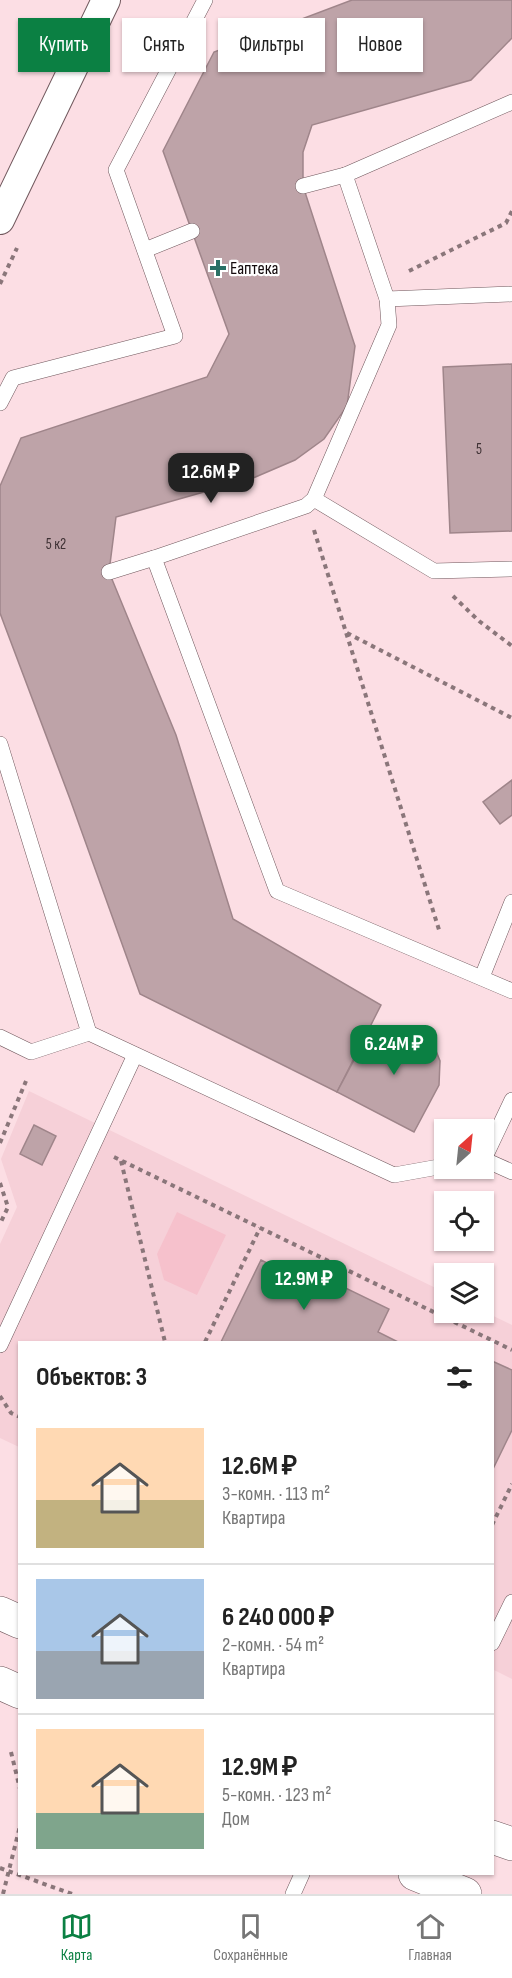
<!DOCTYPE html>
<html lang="ru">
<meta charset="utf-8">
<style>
:root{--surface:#fff;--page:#f6f6f6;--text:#222;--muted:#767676;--line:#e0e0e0;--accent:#0b8043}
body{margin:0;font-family:"Sofia Sans Condensed",sans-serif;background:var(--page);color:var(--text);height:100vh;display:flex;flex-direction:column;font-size:22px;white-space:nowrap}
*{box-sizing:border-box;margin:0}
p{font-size:20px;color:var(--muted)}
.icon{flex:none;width:33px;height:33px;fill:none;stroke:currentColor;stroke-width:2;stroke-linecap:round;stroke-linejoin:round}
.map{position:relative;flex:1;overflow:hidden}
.sheet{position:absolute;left:18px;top:1341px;width:476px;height:534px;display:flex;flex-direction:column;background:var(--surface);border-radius:0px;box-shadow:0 2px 4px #0004}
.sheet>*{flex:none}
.hud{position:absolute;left:18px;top:18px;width:477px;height:54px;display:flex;gap:12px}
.needle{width:39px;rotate:27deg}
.fabs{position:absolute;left:434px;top:1119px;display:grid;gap:12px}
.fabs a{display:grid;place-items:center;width:60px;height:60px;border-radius:0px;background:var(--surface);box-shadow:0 2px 4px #0004;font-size:30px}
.price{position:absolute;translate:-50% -51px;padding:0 14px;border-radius:12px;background:var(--accent);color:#fff;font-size:20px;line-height:39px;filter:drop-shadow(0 2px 3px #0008)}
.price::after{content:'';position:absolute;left:50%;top:36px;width:18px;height:14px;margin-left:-9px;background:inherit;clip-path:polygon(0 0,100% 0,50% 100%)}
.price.on{background:#222;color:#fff}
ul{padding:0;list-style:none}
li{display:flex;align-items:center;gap:18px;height:150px;padding:0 18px}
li+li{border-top:2px solid var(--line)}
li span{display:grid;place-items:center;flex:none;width:168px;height:120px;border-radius:0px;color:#555}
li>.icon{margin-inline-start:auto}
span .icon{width:72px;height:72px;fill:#fffc;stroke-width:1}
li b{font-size:26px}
h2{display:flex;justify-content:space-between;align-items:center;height:72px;padding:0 18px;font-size:26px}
.pill{padding:0 21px;border-radius:0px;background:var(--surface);box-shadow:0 2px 4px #0004;font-size:21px;line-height:54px}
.pill.on{background:var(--accent);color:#fff}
.tab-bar{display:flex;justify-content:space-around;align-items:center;height:84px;border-top:2px solid var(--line);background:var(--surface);font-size:16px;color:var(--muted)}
.tab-bar a{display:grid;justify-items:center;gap:3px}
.tab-bar .on{color:var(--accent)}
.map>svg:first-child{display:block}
.built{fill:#f6d0d8}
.green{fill:#f6c1cc}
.building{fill:#bea3a8;stroke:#9f858a;stroke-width:1.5}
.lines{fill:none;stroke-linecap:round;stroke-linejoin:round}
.lane-casing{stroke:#70585d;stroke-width:16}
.street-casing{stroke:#70585d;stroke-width:30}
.secondary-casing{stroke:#70585d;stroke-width:34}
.path{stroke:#8a767a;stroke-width:4;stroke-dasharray:4.5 4.5;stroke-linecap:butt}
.lane{stroke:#fff;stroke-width:15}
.street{stroke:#fff;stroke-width:28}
.secondary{stroke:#fff;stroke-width:33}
.poi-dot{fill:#2a7065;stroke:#fff;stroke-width:2}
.labels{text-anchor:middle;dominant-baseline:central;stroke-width:4.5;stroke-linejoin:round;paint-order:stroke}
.number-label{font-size:15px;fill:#3e3134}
.poi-label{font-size:18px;fill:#140b0d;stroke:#fff;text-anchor:start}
</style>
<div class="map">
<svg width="512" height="1894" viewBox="0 0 512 1894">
<rect width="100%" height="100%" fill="#fcdee4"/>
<!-- built -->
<path class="built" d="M29,1091L444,1292V1312L483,1311L512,1325V1679L492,1669V1342H20L19,1447L0,1438V1244L17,1207L1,1159Z"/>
<!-- green -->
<path class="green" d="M177,1212L226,1235L197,1295L164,1280L157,1254Z"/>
<!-- building -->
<g class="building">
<path d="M352,0H512V38L471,80L312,125L303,152V186L355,346L347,406L324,439L295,460L253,478L116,517L109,572L176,735L233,919L381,1005L337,1092L140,994L70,799L0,613V486L21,438L207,377L229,334L163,151L214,52Z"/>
<path d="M512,364V531L450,533L443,367Z"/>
<path d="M512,780V815L500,824L483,802Z"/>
<path d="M388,1027L405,1029L420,1034L434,1046L440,1061L439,1085L414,1132L337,1092L361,1047L373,1033Z"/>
<path d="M34,1125L56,1136L42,1165L20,1154Z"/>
<path d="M261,1260L293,1276L298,1265L389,1309L378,1332L398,1342H221Z"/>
<path d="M492,1361L512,1370V1430L492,1471Z"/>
</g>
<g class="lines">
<defs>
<g id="lane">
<path d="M512,102L345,175L387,299L389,325L314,499L306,506L154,558L277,891L512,991"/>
<path d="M303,186L345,175"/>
<path d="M145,250L192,231"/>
<path d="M387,299L512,294"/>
<path d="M0,403L13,378L175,336L116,170L205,0"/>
<path d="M314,499L434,571L512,569"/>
<path d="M109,572L154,558"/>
<path d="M0,744L89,1033"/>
<path d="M482,977L512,902"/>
<path d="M0,1037L31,1052L89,1033L394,1175L444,1166"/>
<path d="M483,1159L512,1172"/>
<path d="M484,1159L512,1100"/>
<path d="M0,1345L135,1055"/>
<path d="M492,1643L512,1602"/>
<path d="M293,1894L302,1874"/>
</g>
<path id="street" d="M0,220L106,0"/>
<g id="secondary">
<path d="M0,1613L20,1622"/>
<path d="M0,1683L20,1692"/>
<path d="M492,1837L512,1844"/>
<path d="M415,1874L465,1894"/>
</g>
</defs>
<!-- lane casing -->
<use href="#lane" class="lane-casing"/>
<!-- street casing -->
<use href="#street" class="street-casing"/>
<!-- secondary casing -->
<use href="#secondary" class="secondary-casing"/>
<!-- path -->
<g class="path">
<path d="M409,271L506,223L512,211"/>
<path d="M0,284L17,248"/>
<path d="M314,530L440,933"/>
<path d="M453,596L479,621L512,646"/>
<path d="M347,633L512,718"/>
<path d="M0,1143L26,1081"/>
<path d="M114,1157L512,1350"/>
<path d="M121,1161L165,1342"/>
<path d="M0,1183L8,1207L0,1224"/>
<path d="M205,1342L260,1228"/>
<path d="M0,1396L11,1413L20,1417"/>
<path d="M492,1525L512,1484"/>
<path d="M11,1752L20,1789"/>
<path d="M0,1868L72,1894"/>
<path d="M3,1894L20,1826"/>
</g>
<!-- lane -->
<use href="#lane" class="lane"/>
<!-- street -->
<use href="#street" class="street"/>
<!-- secondary -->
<use href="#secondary" class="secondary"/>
</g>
<!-- markers -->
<path class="poi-dot" d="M215 259h6v6h6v6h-6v6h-6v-6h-6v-6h6z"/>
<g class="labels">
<!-- number labels -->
<g class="number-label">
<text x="479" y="449">5</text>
<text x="56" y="544">5 к2</text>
</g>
<!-- poi labels -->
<g class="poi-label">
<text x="230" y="268">Еаптека</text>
</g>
</g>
</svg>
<div class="fabs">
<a><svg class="needle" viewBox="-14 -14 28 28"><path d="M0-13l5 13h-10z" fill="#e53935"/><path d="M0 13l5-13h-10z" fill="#767676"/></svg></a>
<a><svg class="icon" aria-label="locate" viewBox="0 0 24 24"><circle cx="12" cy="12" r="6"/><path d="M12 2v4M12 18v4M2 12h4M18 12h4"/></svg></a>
<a><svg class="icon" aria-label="layers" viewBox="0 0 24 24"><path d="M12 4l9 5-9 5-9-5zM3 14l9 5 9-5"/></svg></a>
</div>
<b class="price on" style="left:211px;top:504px">12.6M ₽</b>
<b class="price" style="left:394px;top:1076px">6.24M ₽</b>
<b class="price" style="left:304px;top:1311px">12.9M ₽</b>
<div class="hud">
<a class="pill on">Купить</a>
<a class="pill">Снять</a>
<a class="pill">Фильтры</a>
<a class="pill">Новое</a>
</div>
<section class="sheet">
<h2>Объектов: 3<svg class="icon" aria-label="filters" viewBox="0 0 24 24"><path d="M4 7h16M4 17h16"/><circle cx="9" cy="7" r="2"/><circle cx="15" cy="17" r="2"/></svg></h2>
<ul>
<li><span style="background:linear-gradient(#ffd9b3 60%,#c2b280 0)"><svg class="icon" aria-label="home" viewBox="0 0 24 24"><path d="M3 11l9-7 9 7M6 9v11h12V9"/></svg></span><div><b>12.6M ₽</b><p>3-комн. · 113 m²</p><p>Квартира</p></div></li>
<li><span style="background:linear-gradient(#a9c7e8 60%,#9aa5b1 0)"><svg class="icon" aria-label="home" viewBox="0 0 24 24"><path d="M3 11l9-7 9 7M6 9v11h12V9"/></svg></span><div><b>6 240 000 ₽</b><p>2-комн. · 54 m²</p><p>Квартира</p></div></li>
<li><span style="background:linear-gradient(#ffd9b3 70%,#7fa58c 0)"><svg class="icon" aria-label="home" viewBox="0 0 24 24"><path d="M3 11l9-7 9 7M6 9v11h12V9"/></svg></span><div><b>12.9M ₽</b><p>5-комн. · 123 m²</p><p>Дом</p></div></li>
</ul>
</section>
</div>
<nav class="tab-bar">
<a class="on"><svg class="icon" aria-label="map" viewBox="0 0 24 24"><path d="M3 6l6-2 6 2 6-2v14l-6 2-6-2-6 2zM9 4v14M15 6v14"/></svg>Карта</a>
<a><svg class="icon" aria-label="saved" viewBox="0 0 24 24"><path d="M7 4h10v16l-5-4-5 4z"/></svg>Сохранённые</a>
<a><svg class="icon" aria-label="home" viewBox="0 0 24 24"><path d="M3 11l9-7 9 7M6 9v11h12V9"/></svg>Главная</a>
</nav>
